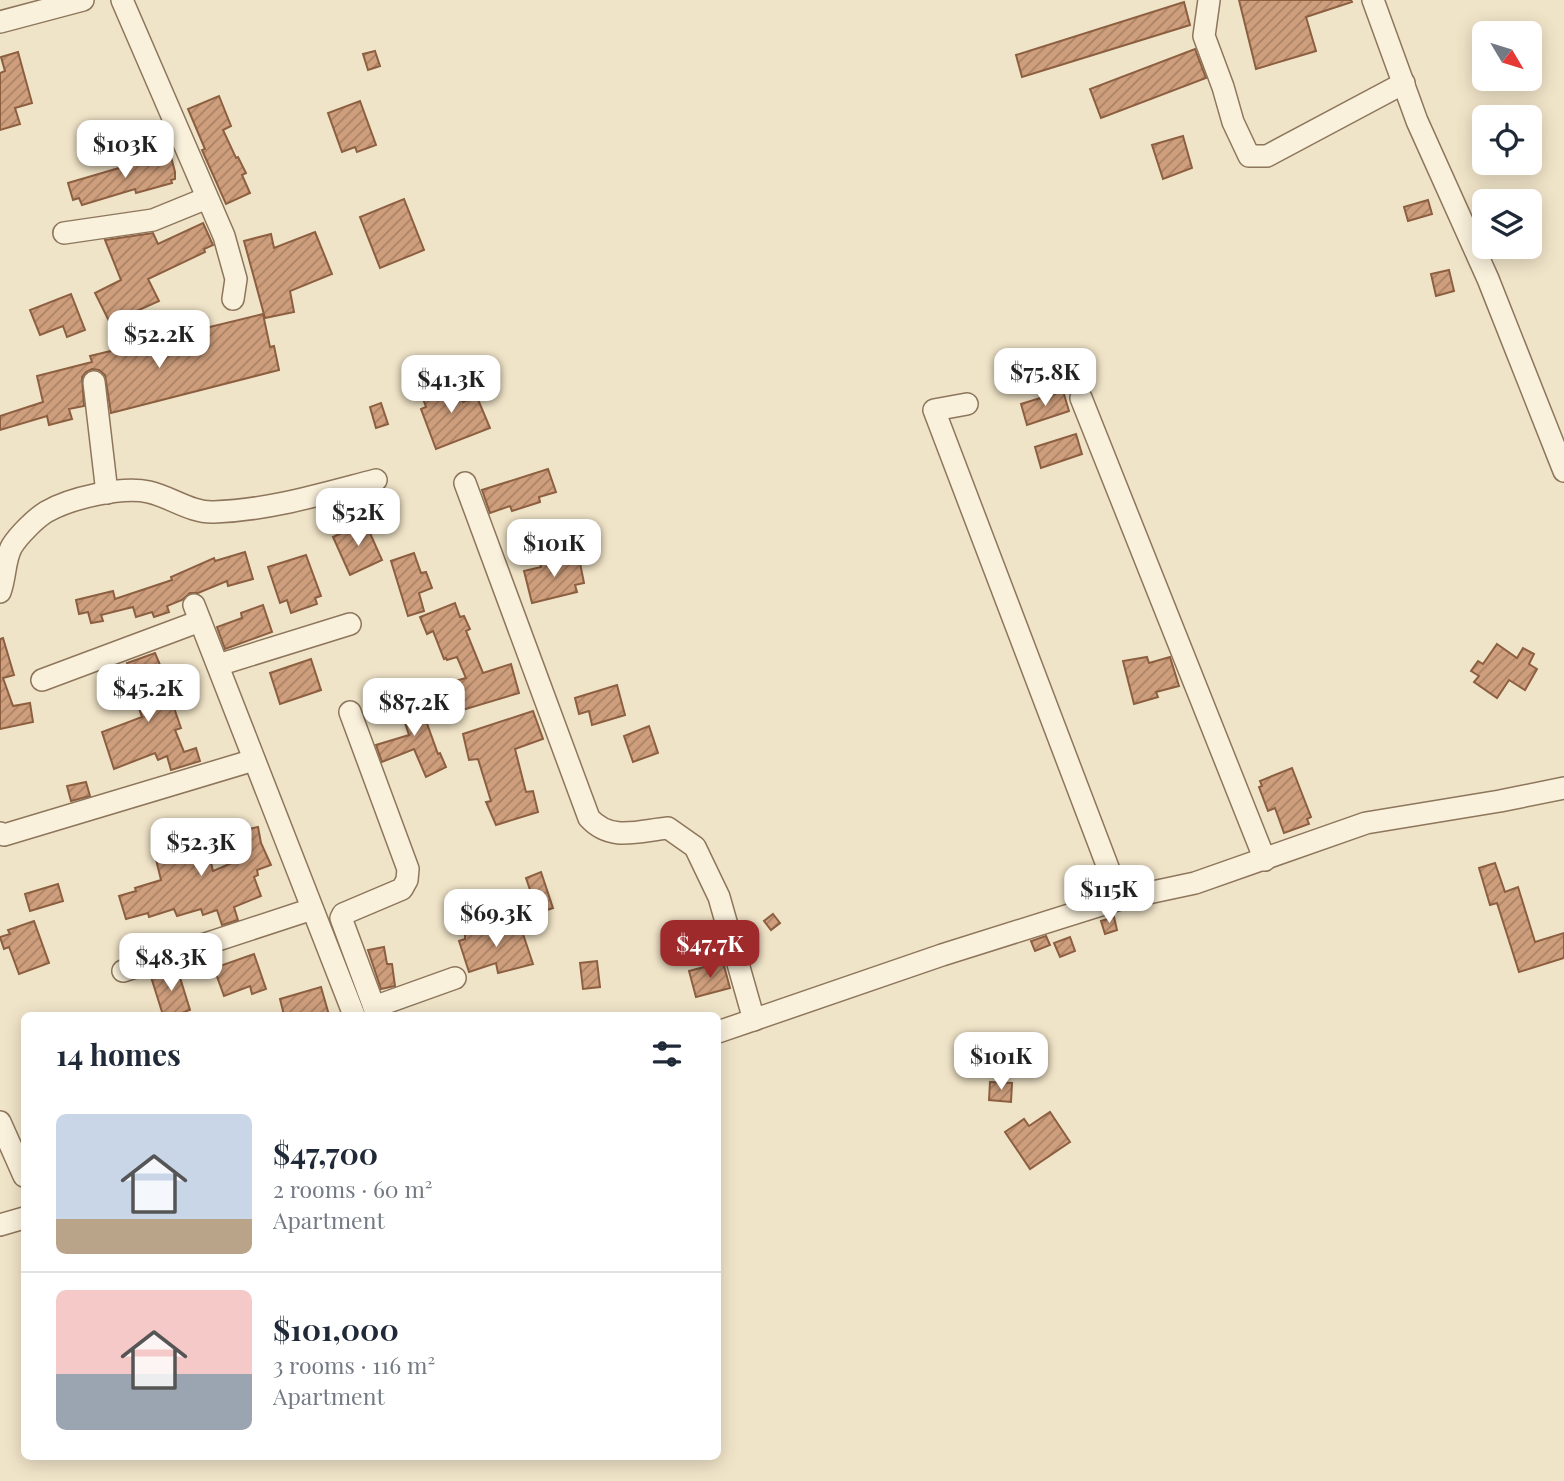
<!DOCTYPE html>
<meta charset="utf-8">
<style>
:root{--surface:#fff;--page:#f6f6f7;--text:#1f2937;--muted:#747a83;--line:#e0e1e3;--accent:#9e2a2b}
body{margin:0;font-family:"Playfair Display",serif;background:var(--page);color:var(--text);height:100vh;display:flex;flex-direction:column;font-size:26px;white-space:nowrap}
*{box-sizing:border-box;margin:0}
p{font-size:23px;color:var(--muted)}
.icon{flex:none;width:38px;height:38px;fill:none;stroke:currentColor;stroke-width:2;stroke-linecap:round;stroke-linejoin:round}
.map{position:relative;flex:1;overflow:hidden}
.side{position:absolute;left:21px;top:1012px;width:700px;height:448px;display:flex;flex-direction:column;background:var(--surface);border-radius:10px;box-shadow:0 4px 18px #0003}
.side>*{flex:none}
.needle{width:46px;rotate:128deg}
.tools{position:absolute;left:1472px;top:21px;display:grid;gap:14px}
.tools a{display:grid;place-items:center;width:70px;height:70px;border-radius:10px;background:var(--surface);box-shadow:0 4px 18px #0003;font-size:35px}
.price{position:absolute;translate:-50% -60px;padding:0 16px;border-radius:14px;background:#fff;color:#222;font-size:23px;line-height:46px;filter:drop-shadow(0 2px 4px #0008)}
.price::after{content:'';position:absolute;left:50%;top:42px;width:21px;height:16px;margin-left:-10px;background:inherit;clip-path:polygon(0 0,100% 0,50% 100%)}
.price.on{background:var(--accent);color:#fff}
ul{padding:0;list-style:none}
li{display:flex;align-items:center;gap:21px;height:175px;padding:0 35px}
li+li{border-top:2px solid var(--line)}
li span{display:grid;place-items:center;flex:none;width:196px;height:140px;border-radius:10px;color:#555}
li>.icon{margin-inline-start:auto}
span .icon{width:84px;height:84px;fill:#fffc;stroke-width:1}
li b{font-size:30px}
h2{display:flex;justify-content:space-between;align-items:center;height:84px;padding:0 35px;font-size:30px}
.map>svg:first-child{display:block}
.building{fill:url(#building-hatch);stroke:#8d5f41;stroke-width:2}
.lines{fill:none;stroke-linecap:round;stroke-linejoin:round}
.minor-casing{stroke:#8d765c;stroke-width:24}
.minor{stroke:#faf1dc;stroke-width:21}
</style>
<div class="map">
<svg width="1564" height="1481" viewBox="0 0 1564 1481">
<defs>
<pattern id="building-hatch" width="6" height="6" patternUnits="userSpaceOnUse" patternTransform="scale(1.75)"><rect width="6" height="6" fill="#cf9f7d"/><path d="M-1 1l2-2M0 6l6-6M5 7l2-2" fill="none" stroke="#a98266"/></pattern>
</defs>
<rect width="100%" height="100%" fill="#f0e4c8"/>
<!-- building -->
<g class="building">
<path d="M1239,0H1351L1352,2L1306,17L1316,51L1256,69Z"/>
<path d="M1184,2L1190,25L1022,77L1016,55Z"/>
<path d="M1195,49L1206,78L1101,118L1090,89Z"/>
<path d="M375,51L380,66L368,70L363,54Z"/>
<path d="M18,52L32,103L15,108L20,124L0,130V73L5,71L1,57Z"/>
<path d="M219,96L231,126L223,130L236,158L238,157L246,173L242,175L250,193L226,204L202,150L205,149L188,109Z"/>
<path d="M360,101L376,145L357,152L355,147L342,152L328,113Z"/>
<path d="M1183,136L1192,168L1163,179L1152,145Z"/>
<path d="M170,153L175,172V179L171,180L172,183L136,193L135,189L82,205L79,198L73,200L68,183Z"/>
<path d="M404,199L424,250L380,268L360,217Z"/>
<path d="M1428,200L1432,214L1408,221L1404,207Z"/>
<path d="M203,223L213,245L204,249L205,252L148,279L159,301L110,323L95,293L121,280L105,240L153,233L158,244Z"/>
<path d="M315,232L332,274L290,291L294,312L265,318L244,241L271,234L274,248Z"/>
<path d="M1449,270L1454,291L1436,296L1431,274Z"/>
<path d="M71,294L85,330L67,337L63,326L40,335L30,310Z"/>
<path d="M263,314L270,347L274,346L279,370L111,413L105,375L99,370L92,369L86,372L82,377L84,406L69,409L72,419L49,425L47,416L0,430V416L43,402L37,376L92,362L90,356Z"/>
<path d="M443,378L447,388L453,385L463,402L477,397L490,428L436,449L421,409L426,407L422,396L426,395L423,386Z"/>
<path d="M1063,391L1069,411L1027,425L1021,404Z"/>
<path d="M381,403L388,424L376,428L370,407Z"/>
<path d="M1076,434L1082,454L1041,468L1035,447Z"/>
<path d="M548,469L556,492L539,497L540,502L512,511L510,506L490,513L482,490Z"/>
<path d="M365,522L382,560L350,575L333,537Z"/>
<path d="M245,552L253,579L228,586L227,581L198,593H190L182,600L167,606L169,612L154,617L152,612L136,617L133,607L101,615L103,621L91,623L88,612L79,614L76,600L113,591L115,599L172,580L171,577L214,558L215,561Z"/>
<path d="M414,553L421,573L426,572L432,588L419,593L424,611L408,616L391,561Z"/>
<path d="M306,555L321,596L315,598L317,604L291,613L287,600L280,603L268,567Z"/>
<path d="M560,556L562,562L579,558L584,583L575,585L577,592L532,603L524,571L541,567L540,561Z"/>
<path d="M455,603L460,617L464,616L470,629L466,631L483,673L511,664L519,693L449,714L441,685L466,678L457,657L447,660L446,658L444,659L433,631L427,634L420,617Z"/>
<path d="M263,605L272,632L225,649L217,627L242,618L241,613Z"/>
<path d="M3,638L14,675L3,678L13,706L30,703L33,722L0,729V639Z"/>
<path d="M1497,644L1517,658L1523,648L1534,654L1529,664L1537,669L1525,690L1509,680L1497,698L1474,682L1479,676L1471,671L1478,661L1483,664Z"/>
<path d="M155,653L160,665L152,668L165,705L172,702L181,728L175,730L184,752L196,748L200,761L171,770L167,756L158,760L155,753L114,769L102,732L142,717L131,685L135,684L127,663Z"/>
<path d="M1147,657L1149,663L1170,657L1179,686L1156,692L1158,697L1134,704L1123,661Z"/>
<path d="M311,659L321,690L280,704L270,673Z"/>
<path d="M617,685L625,715L592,725L589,711L579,714L575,698Z"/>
<path d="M416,693L438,754L440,753L446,767L426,777L414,749L382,762L376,745L409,735L397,699Z"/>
<path d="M533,711L543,739L515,749L526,792L533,791L538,812L496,825L486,802L491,801L478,759L469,760L463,734Z"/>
<path d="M649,726L658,753L633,762L624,736Z"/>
<path d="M1292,768L1311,817L1307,819L1309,824L1284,833L1275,808L1268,811L1259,787L1262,786L1260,781Z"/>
<path d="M86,782L90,796L71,801L67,786Z"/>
<path d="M246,822L248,829L258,827L261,843L271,865L257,870L258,875L254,877L261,896L234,907L238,920L222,925L217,910L203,915L201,909L177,916L174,909L149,917L148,913L126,919L119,896L136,891L135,888L161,880L153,847L165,844L164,839L187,834L188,838L204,834L213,871L239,860L233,838L230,839L229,827Z"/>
<path d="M1495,863L1505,892L1518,887L1535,942L1564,933V958L1519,972L1497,903L1490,905L1479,868Z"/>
<path d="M541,872L553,908L538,913L526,878Z"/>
<path d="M58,884L63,901L30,911L25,894Z"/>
<path d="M773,914L780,923L771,930L764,921Z"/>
<path d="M1114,917L1117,930L1105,934L1101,921Z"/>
<path d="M34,921L49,963L19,974L9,947L4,949L0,937L10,934L8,930Z"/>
<path d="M519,922L533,964L498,973L496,963L469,972L459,941L465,939V932L480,927L483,934Z"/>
<path d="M1046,936L1050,945L1035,951L1031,941Z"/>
<path d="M1070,937L1075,951L1060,957L1054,943Z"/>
<path d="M384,947L387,964H392L395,986L381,989L368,950Z"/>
<path d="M254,954L266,989L252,994L250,986L224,996L214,968Z"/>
<path d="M597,961L600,987L583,989L580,963Z"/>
<path d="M723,962L730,988L696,997L689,971Z"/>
<path d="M177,968L190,1010L176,1015H163L151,977Z"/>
<path d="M321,987L329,1015H284L280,999Z"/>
<path d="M990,1082L1012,1083L1011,1102L989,1100Z"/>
<path d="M1050,1112L1070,1142L1030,1169L1005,1132L1024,1119L1029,1126Z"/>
</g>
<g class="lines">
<defs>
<g id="minor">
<path d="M122,0L224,236L236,279L233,299"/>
<path d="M1209,0L1204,36L1223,87L1233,122L1249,156H1267L1404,83"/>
<path d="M1373,0L1417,121L1488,279L1564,471"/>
<path d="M0,22L83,0"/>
<path d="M64,233L153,220L207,198"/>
<path d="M94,382L107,493"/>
<path d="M1081,398L1265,860"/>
<path d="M967,404L934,410L1120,899"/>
<path d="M465,483L589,818C611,842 638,831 668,828L695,847L719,897L754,1020"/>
<path d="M0,592C6,576 4,560 12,546C19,535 35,519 46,512C70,498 122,486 149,492C171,497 191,513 214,512C270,510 322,494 376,480"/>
<path d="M194,605L354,1015"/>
<path d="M218,665L350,624"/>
<path d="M42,680L200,621"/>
<path d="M350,712L408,869L407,880L402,889L343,914L341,918L377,1015"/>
<path d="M0,833L4,835L254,760"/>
<path d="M123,971L312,909"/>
<path d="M374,1007L455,978"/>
<path d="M718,1032L942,955L1120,899L1195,883L1366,823L1500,801L1564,788"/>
<path d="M0,1122L24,1176"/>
<path d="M0,1225L24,1218"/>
</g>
</defs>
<!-- minor casing -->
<use href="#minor" class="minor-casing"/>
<!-- minor -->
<use href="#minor" class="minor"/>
</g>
</svg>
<div class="tools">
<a><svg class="needle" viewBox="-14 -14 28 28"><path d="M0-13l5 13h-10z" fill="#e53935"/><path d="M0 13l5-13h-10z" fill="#747a83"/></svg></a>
<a><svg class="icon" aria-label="locate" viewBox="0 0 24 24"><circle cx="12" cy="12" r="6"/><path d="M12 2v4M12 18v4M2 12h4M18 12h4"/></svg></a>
<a><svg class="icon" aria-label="layers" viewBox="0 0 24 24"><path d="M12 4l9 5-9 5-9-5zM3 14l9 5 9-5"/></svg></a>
</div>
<b class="price" style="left:125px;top:180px">$103K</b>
<b class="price" style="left:159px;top:370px">$52.2K</b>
<b class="price" style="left:1045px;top:408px">$75.8K</b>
<b class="price" style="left:451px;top:415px">$41.3K</b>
<b class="price" style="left:358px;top:548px">$52K</b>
<b class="price" style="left:554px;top:579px">$101K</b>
<b class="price" style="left:148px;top:724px">$45.2K</b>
<b class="price" style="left:414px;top:738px">$87.2K</b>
<b class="price" style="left:201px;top:878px">$52.3K</b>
<b class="price" style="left:1109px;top:925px">$115K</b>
<b class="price" style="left:496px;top:949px">$69.3K</b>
<b class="price on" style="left:710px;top:980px">$47.7K</b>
<b class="price" style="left:171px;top:993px">$48.3K</b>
<b class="price" style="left:1001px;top:1092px">$101K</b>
<section class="side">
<h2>14 homes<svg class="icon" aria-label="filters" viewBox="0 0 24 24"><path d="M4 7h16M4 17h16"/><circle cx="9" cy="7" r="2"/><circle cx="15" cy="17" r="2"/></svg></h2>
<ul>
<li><span style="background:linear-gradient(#c9d6e8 75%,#b9a48a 0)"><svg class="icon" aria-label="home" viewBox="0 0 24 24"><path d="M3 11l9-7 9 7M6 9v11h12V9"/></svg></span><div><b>$47,700</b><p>2 rooms · 60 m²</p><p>Apartment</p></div></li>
<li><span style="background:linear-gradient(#f6c9c9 60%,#9aa5b1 0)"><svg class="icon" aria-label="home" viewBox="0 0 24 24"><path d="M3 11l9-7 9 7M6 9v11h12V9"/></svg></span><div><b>$101,000</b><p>3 rooms · 116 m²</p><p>Apartment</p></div></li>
</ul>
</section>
</div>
